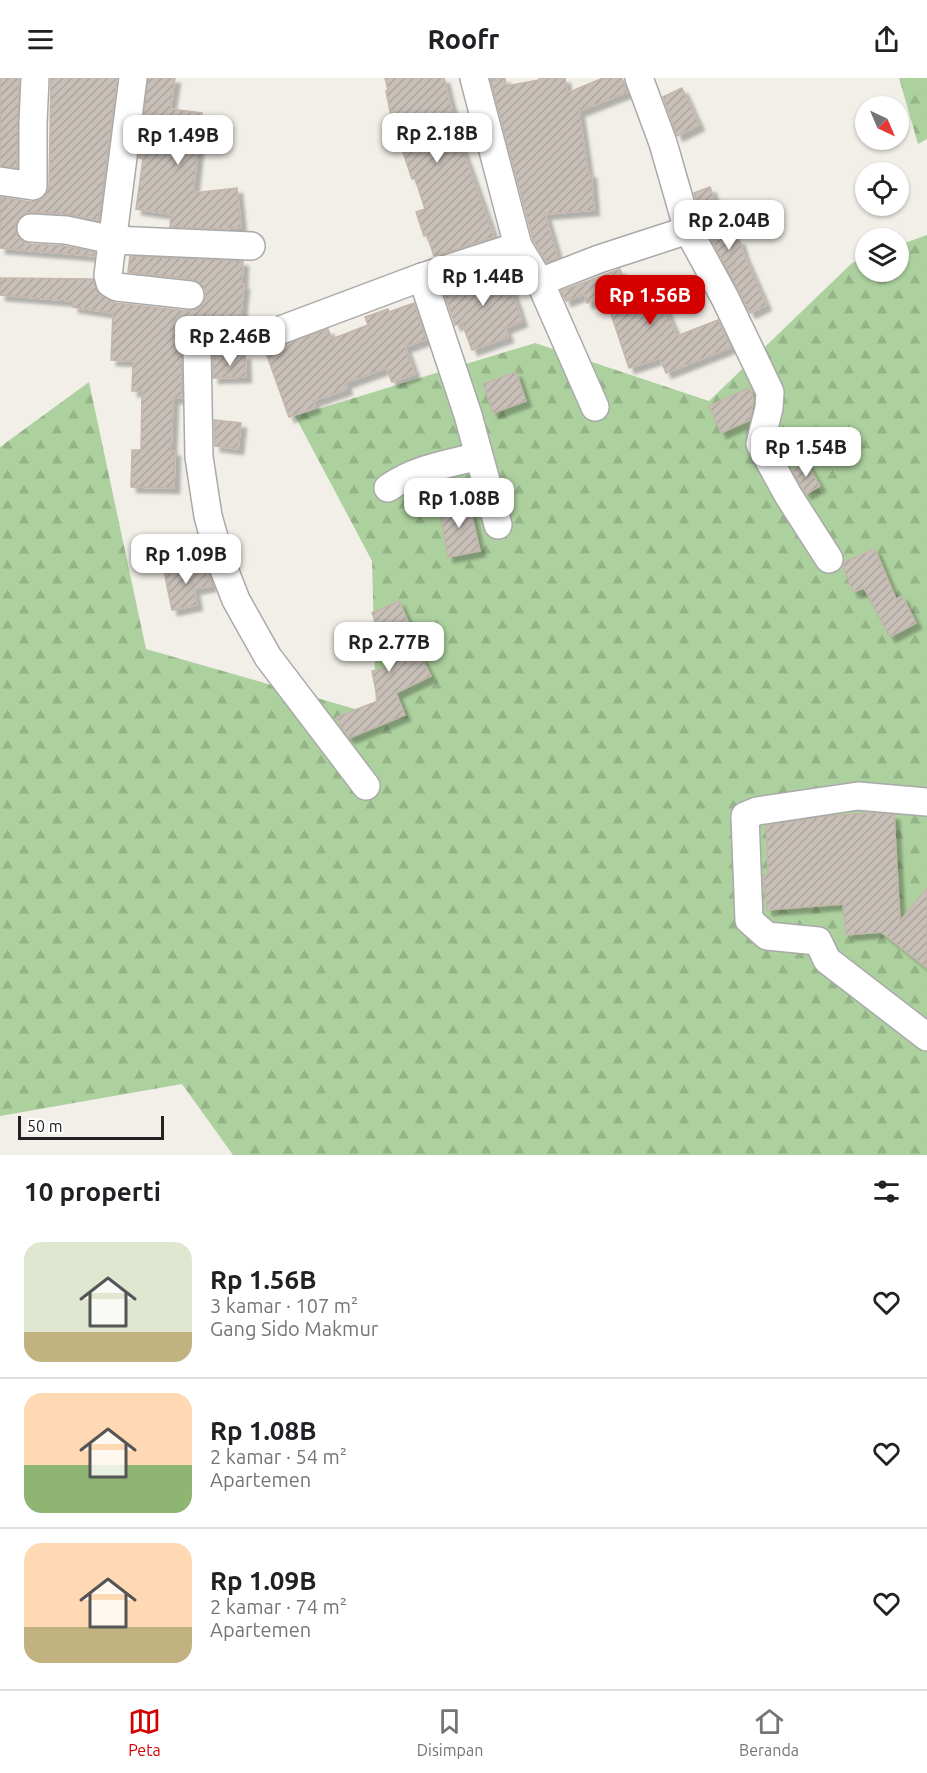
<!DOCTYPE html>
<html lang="id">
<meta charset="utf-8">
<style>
:root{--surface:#fff;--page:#f2f2f2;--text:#202124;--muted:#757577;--line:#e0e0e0;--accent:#d40000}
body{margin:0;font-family:Ubuntu,sans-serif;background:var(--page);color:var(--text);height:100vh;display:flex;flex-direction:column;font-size:22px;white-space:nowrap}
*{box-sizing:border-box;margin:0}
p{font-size:20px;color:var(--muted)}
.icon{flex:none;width:33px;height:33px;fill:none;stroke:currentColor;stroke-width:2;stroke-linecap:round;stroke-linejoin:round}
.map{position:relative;height:1077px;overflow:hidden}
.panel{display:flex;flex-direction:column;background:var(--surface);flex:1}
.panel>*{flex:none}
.needle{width:39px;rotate:136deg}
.fabs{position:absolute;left:855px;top:18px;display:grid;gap:12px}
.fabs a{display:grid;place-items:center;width:54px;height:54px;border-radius:50%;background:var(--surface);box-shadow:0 2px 4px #0004;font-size:30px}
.scale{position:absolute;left:18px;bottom:15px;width:146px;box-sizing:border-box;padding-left:6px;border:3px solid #222;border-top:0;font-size:16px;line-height:21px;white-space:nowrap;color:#222;-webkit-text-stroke:4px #fff;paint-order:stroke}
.price{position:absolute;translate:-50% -51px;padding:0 14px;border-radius:12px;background:#fff;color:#222;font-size:20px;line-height:39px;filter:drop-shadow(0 2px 3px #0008)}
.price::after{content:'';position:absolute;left:50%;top:36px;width:18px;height:14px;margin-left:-9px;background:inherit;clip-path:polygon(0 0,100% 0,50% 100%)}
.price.current{background:var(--accent);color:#fff}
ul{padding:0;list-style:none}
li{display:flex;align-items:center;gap:18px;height:150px;padding:0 24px}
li+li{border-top:2px solid var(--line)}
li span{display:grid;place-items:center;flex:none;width:168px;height:120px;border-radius:18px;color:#555}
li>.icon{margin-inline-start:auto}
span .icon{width:72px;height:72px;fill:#fffc;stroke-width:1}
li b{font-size:26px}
h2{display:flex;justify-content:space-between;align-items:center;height:72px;padding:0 24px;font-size:26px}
header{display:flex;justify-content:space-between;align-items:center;height:78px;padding:0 24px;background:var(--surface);font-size:27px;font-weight:600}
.menu{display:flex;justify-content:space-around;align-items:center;height:84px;border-top:2px solid var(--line);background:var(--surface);font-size:16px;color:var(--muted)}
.menu a{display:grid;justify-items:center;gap:3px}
.menu .current{color:var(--accent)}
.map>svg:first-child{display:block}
.forest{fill:url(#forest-firs)}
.building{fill:url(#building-hatch);stroke:#c4b6ab;stroke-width:1.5;filter:url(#shadow)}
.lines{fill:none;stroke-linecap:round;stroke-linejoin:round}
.minor-casing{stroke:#a9a9a9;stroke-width:30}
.minor{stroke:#fff;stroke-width:27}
</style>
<header><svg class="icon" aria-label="menu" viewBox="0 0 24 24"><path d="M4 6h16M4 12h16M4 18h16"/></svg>Roofr<svg class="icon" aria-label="share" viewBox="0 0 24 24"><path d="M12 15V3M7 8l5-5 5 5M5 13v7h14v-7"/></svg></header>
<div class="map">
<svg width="927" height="1077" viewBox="0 0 927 1077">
<defs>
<pattern id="forest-firs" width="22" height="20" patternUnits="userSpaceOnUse" patternTransform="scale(1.5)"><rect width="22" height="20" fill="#add19e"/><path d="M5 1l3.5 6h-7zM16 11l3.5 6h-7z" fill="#95b388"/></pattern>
<pattern id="building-hatch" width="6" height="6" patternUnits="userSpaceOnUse" patternTransform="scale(1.5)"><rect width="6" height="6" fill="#c7bfb8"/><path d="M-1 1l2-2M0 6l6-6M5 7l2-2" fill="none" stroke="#aba49e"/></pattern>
<filter id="shadow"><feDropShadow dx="5.5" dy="5.5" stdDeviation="1.5" flood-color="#0004"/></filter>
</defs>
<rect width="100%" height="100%" fill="#f2efe9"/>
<!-- forest -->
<g class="forest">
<path d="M899,0H927V61L918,66Z"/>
<path d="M927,157V1077H233L182,1006L0,1038V369L89,304L146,571L376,637L372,483L295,338L535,265L709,323L852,185L865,180L866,194H898L899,167Z"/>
</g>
<!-- building -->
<g class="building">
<path d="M0,0H19L17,90L0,88Z"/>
<path d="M51,0H117L99,143L67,136L31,134L24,136L18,141L15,149L17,157L22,163L30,166L64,168L95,174V178L0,170V119L31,124L40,122L46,116L49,108Z"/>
<path d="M148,0H175L170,31L202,35L193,115L237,110L241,149L224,151L170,149L171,136L136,131L143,81L139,80Z"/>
<path d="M385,0H444L457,51H455L494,159L434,178L427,157L424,158L416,134L425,131L415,100L412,101L391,38L386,13L388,12Z"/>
<path d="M490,0H505L506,8L539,2V0H565L567,15L603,0H622L627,14L579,33L588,95H591L594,132L545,136L558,180L547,185L533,162Z"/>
<path d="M682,10L699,47L677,58L663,19Z"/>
<path d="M710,109L729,164L739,161L744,177L766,227L750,235L703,146L694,115Z"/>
<path d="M130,178L243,183L242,206H244L240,245L200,249L191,253L182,264V320H173L171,373H175L174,410L131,409L132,372H141L142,313H132L133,283L111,282L113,235L73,229V223L0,217V200L93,201L98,215L115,225L188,233L197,231L203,226L206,218L205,211L199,204L192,201L128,194Z"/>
<path d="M504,189L522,243L505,250L508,259L472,272L462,245L455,247L442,209Z"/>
<path d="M620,191L636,230L661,220L677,258L718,242L731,269L666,295L660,280L629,290L605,218L587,225L584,216L566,223L561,213Z"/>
<path d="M414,225L426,261L405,269L415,296L392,304L386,290L345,305L347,311L313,323L315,329L289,339L265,272L328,251L332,261L368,247L365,239L388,231L389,234Z"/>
<path d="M245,276L246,299L213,300V279Z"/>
<path d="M516,294L526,323L493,335L483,306Z"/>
<path d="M749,310L754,321L750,342L721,355L709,328Z"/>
<path d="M214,342L241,345L238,371L215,368Z"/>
<path d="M806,384L820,408L806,416L793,393Z"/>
<path d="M468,422L480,473L448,479L439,428Z"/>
<path d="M875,471L896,521L902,518L916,545L890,559L864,510L853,514L843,489L844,484Z"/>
<path d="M205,485L211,508L194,511L197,527L172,532L164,493Z"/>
<path d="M399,523L418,566L415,567L431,598L396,615L405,637L349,660L341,649L337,639L378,623L372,593L393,589L372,535Z"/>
<path d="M873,735L894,737L900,843L927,810V890L881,854L846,857L843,826L767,832L763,797L768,796L766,748L828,738Z"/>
</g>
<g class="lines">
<defs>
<g id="minor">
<path d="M133,0L108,197L110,205L117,209L190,217"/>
<path d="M639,0L663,65L688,152L725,220L770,314L769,330L760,366L788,417L829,481"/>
<path d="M0,103L33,108V45L35,0"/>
<path d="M31,150L66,152L113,162L251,168"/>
<path d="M518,168L540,204L595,329"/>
<path d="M422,199L468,337L498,447"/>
<path d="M540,204L599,181L688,152"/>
<path d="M388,410C415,391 447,386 479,378"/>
<path d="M366,708L268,579L236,522L220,481L208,438L199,379L197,269L202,264L254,259L278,253L422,199L518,168L474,0"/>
<path d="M927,724L858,718L757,733L745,738L749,842L767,858L818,863L827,882L927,959"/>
</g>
</defs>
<!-- minor casing -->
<use href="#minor" class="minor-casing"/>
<!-- minor -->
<use href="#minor" class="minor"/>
</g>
</svg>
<div class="fabs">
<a><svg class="needle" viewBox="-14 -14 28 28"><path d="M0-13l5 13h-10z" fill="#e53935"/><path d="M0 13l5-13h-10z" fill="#757577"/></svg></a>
<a><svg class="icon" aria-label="locate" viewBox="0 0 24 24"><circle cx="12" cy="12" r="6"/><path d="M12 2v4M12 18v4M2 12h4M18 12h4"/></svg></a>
<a><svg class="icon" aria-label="layers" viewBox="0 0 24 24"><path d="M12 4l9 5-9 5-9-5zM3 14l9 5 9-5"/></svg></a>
</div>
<div class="scale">50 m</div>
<b class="price" style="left:437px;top:86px">Rp 2.18B</b>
<b class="price" style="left:178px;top:88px">Rp 1.49B</b>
<b class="price" style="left:729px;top:173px">Rp 2.04B</b>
<b class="price" style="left:483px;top:229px">Rp 1.44B</b>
<b class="price current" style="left:650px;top:248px">Rp 1.56B</b>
<b class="price" style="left:230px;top:289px">Rp 2.46B</b>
<b class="price" style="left:806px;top:400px">Rp 1.54B</b>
<b class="price" style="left:459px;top:451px">Rp 1.08B</b>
<b class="price" style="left:186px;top:507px">Rp 1.09B</b>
<b class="price" style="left:389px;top:595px">Rp 2.77B</b>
</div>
<section class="panel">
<h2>10 properti<svg class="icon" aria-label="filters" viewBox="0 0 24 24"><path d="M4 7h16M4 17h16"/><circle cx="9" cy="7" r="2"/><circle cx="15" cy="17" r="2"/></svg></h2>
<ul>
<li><span style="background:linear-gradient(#dfe7d0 75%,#c2b280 0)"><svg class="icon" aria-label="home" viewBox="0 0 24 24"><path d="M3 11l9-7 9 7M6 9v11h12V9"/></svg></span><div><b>Rp 1.56B</b><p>3 kamar · 107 m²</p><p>Gang Sido Makmur</p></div><svg class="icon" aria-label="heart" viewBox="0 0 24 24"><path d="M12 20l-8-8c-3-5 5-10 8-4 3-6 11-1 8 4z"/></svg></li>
<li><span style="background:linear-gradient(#ffd9b3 60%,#8fb573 0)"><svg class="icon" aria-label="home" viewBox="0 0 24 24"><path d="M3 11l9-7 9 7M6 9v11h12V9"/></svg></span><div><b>Rp 1.08B</b><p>2 kamar · 54 m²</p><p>Apartemen</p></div><svg class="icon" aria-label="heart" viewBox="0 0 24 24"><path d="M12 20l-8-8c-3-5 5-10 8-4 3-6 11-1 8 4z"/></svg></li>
<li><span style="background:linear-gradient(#ffd9b3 70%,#c2b280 0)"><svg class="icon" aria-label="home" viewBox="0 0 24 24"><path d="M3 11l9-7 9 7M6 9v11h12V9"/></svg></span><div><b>Rp 1.09B</b><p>2 kamar · 74 m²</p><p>Apartemen</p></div><svg class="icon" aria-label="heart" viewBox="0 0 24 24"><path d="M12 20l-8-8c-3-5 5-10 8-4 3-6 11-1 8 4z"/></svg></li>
</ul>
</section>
<nav class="menu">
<a class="current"><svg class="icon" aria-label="map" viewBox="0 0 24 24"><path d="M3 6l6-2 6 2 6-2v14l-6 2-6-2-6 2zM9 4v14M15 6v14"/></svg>Peta</a>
<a><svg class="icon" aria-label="saved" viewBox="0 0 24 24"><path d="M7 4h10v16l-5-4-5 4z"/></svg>Disimpan</a>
<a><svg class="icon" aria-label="home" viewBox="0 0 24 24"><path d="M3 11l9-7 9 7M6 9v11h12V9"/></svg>Beranda</a>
</nav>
